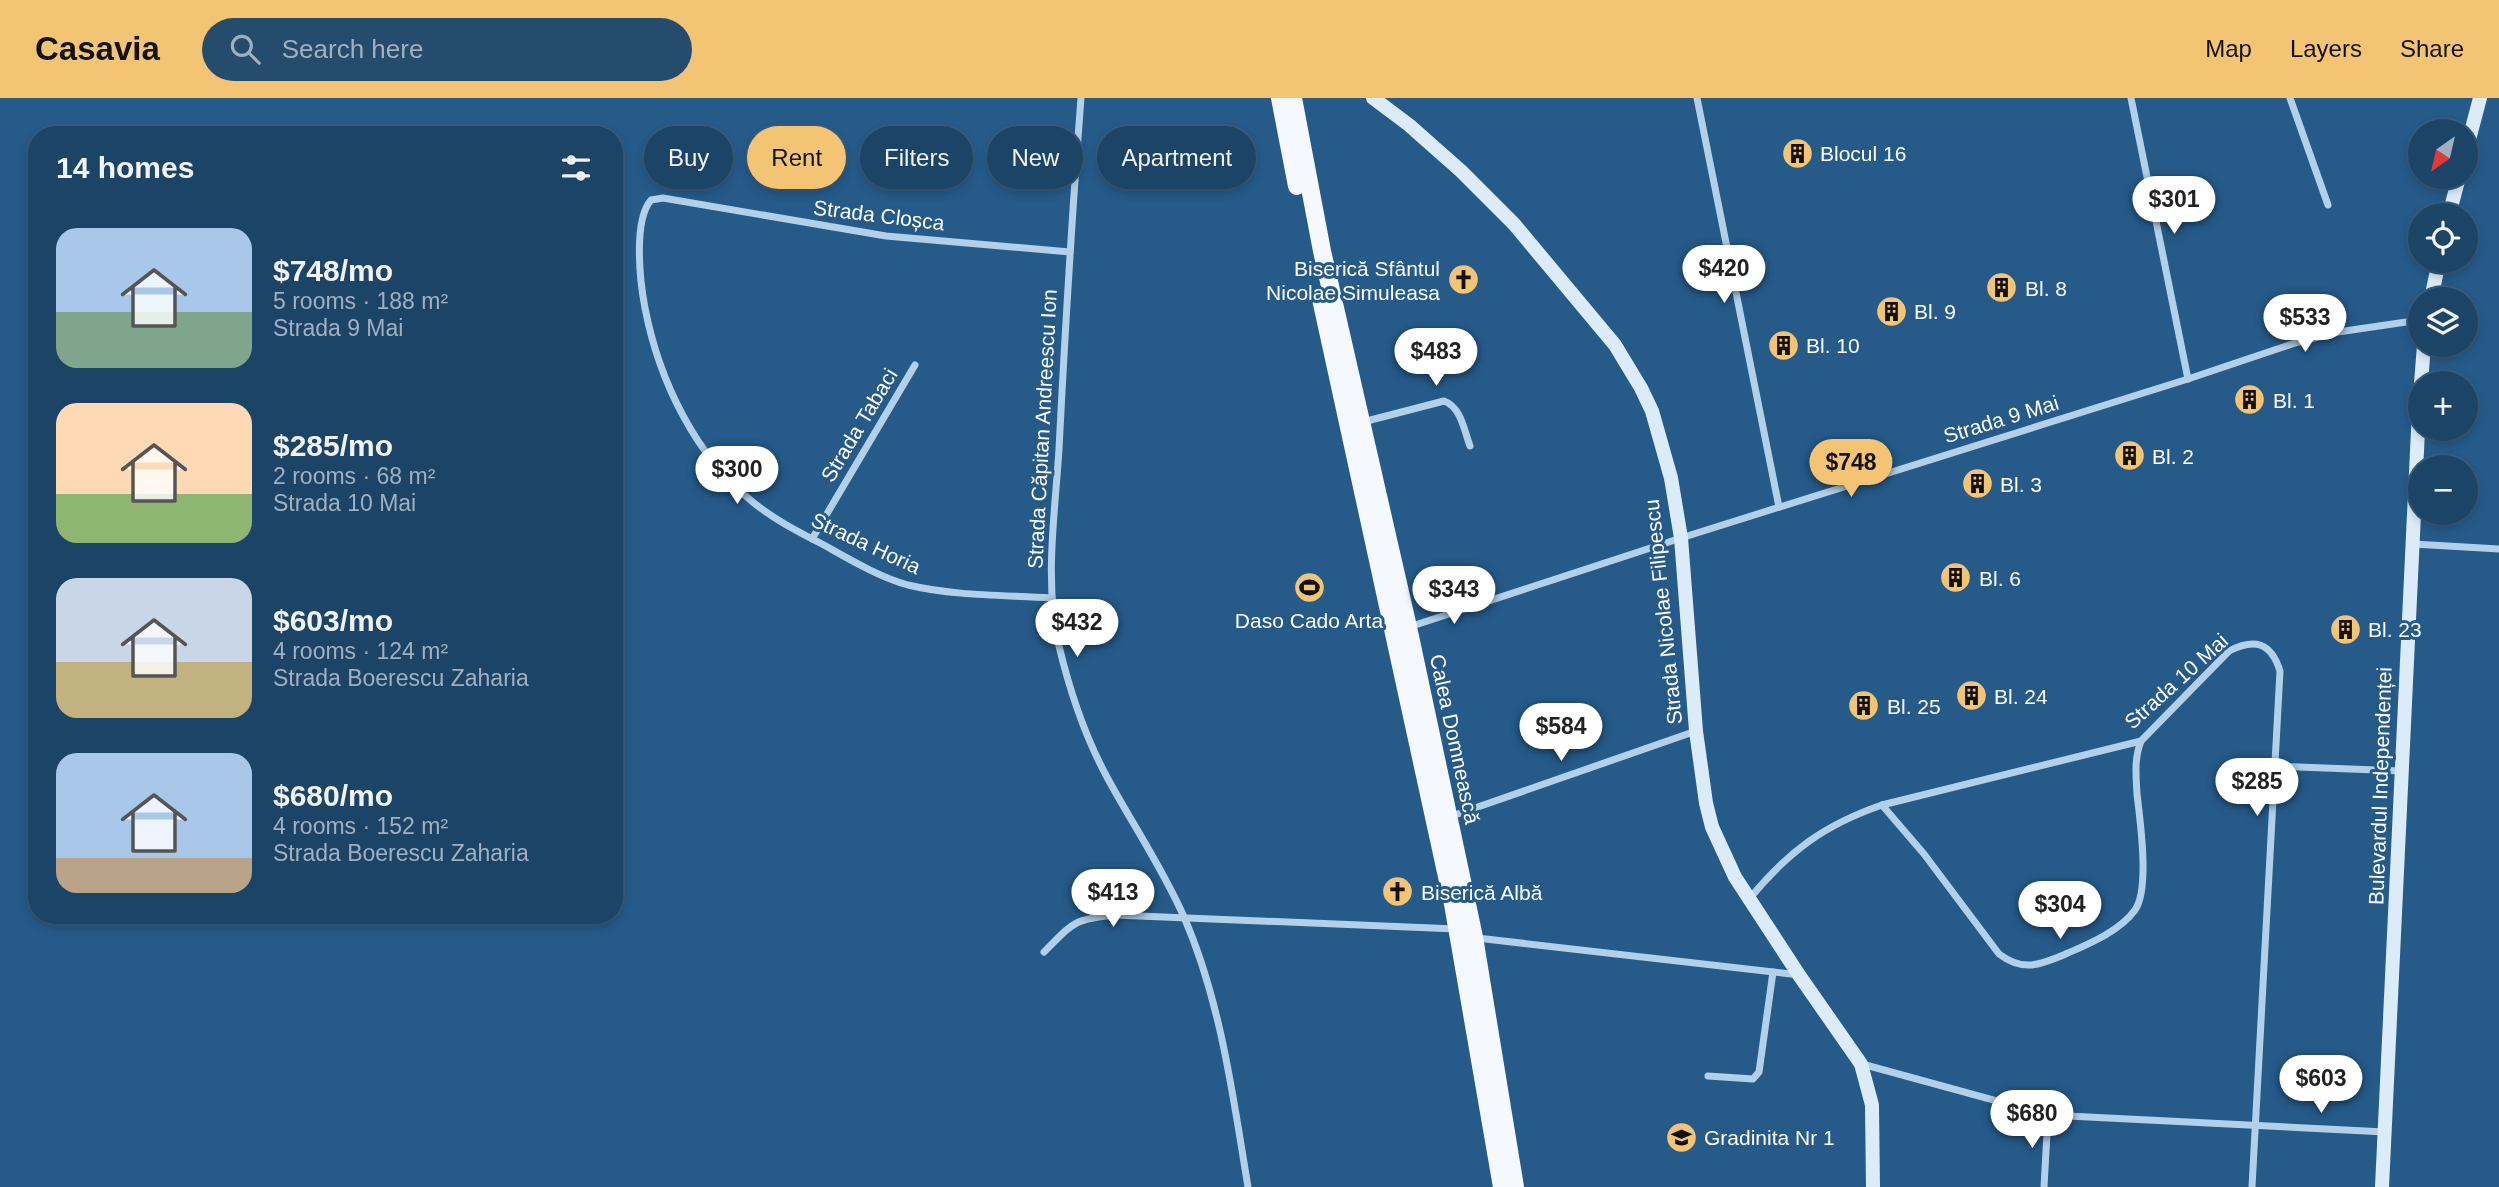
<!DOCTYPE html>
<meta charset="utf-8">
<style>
:root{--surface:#1c4467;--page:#254b6d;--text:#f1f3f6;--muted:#a0b0c0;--line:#3a5c7b;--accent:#f4c475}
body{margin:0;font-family:Helvetica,sans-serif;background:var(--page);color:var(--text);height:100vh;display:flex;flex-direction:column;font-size:26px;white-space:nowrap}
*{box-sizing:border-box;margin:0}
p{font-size:23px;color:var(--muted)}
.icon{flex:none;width:38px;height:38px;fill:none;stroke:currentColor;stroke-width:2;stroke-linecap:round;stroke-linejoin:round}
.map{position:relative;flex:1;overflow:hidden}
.drawer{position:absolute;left:28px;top:28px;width:595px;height:798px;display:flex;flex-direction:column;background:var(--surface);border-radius:28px;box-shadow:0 4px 10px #0003,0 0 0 2px var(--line)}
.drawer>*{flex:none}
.guide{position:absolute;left:644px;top:28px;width:665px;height:63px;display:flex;gap:14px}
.needle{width:46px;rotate:214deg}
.buttons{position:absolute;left:2408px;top:21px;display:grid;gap:14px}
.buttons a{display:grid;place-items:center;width:70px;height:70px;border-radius:50%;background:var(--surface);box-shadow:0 4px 10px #0003,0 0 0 2px var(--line);font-size:35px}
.price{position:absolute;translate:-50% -60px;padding:0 16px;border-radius:24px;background:#fff;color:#222;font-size:23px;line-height:46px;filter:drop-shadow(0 2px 4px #0008)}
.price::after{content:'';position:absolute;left:50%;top:42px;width:21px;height:16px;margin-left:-10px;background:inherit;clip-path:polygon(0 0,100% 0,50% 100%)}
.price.current{background:var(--accent);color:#111}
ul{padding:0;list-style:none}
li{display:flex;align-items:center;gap:21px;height:175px;padding:0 28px}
li span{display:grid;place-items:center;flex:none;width:196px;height:140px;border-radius:21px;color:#555}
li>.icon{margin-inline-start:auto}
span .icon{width:84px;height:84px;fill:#fffc;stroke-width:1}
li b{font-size:30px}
h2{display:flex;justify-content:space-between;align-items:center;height:84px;padding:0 28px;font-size:30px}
.tag{padding:0 24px;border-radius:32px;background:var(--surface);box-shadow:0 4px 10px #0003,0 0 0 2px var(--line);font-size:24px;line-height:63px}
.tag.current{background:var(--accent);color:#111}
header{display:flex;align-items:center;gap:42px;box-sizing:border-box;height:98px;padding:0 35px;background:var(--accent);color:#111}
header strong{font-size:33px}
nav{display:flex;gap:38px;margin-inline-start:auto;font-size:24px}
.search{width:490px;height:63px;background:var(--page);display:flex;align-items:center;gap:18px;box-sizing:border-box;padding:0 24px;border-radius:38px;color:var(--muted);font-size:26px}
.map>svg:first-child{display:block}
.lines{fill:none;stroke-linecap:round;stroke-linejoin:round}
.street{stroke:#b2d0ea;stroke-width:7}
.secondary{stroke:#dcebf8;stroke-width:14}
.primary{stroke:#f5f9fe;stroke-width:18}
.labels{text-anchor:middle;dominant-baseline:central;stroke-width:6;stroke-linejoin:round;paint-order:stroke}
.poi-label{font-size:21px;fill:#fff;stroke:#255a89;text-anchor:start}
.street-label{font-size:21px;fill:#fff;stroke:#255a89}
</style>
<header>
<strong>Casavia</strong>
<div class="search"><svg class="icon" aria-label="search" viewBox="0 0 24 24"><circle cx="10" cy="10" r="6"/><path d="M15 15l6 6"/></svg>Search here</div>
<nav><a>Map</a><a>Layers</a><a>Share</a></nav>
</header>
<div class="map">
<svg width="2499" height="1089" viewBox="0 0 2499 1089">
<rect width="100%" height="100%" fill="#255a89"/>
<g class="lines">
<!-- street -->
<g class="street">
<path d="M1081,0C1072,117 1065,234 1059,351C1055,416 1044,484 1059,548C1070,594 1085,639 1108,681C1133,727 1163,771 1184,819C1221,904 1233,999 1248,1089"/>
<path d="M1697,0L1779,409"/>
<path d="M2131,0L2188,281"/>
<path d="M2290,0L2328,107"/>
<path d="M1363,324L1444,303C1461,309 1464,332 1470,348"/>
<path d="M812,441L915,267"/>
<path d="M2413,446L2499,451"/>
<path d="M1051,500C1004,497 954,498 908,487C879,479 849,461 822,446C799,434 775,422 754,405C696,359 659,283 645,210C640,184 633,123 651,102L663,100L886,138L1070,154"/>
<path d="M1409,529L1681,440L2188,281L2295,245L2338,234L2420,222"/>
<path d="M2274,668L2402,673"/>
<path d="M1882,707L1924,756L1999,856C2024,875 2042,866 2068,855C2091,845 2121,832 2135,812C2150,791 2140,722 2137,696C2136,677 2134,661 2141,643"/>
<path d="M1449,719L1696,633"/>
<path d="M1750,800C1789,753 1824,727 1882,707L2141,643L2229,553C2254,540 2271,544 2280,573L2252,1089"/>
<path d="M1477,840L1799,877"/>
<path d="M1044,854C1073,825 1073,821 1115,817L1456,831"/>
<path d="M1862,966L2048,1017L2385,1034"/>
<path d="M1708,978L1753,981L1759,974L1773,874"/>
<path d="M2044,1089L2048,1017"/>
</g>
<!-- secondary -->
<g class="secondary">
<path d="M1373,0L1409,27L1461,73L1514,126L1615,247L1641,290L1652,313L1671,380L1681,440L1696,633L1706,705L1712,729L1735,779L1799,877L1861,966L1872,1007L1873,1089"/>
<path d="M2466,53L2480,0"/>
<path d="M2449,117L2459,79"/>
<path d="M2431,201L2439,163"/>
<path d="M2421,285L2424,247"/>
<path d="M2382,1089L2420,290"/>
</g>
<!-- primary -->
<g class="primary">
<path d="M1280,0L1297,88"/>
<path d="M1293,0L1322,153L1408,529L1474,839L1515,1089"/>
<path d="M1321,201L1453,806L1502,1089"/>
</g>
</g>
<!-- icons -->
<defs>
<symbol id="building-disc" viewBox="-11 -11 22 22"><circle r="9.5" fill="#f4c475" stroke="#255a89"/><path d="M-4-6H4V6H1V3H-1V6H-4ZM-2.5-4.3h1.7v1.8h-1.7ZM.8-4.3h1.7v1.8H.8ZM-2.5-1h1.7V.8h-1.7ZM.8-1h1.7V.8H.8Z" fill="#111"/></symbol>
<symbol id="church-disc" viewBox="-11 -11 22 22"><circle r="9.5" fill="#f4c475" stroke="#255a89"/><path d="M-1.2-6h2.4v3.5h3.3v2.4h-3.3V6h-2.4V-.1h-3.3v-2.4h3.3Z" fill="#111"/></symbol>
<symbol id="stadium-disc" viewBox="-11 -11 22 22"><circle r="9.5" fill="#f4c475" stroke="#255a89"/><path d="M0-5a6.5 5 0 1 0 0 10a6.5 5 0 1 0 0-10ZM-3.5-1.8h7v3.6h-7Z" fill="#111"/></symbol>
<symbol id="school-disc" viewBox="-11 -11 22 22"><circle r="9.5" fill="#f4c475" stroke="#255a89"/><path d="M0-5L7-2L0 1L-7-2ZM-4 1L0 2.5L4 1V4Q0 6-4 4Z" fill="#111"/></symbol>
</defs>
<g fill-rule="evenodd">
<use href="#building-disc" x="1780" y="38" width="35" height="35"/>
<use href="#church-disc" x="1446" y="164" width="35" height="35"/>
<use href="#building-disc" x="1984" y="172" width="35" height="35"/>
<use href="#building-disc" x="1874" y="196" width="35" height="35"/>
<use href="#building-disc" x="1766" y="230" width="35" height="35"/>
<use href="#building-disc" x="2232" y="284" width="35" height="35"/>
<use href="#building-disc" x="2112" y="340" width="35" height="35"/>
<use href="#building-disc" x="1960" y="368" width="35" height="35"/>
<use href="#building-disc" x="1938" y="462" width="35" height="35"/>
<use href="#stadium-disc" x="1292" y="472" width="35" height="35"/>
<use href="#building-disc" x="2328" y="514" width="35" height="35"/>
<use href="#building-disc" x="1954" y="580" width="35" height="35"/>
<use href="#building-disc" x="1846" y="590" width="35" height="35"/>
<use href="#church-disc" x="1380" y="776" width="35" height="35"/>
<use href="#school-disc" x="1664" y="1022" width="35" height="35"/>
</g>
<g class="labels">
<!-- poi labels -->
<g class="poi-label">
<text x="1820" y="55">Blocul 16</text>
<text x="1440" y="170" text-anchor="end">Biserică Sfântul<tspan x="1440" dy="24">Nicolae Simuleasa</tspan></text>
<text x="2025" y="190">Bl. 8</text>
<text x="1914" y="213">Bl. 9</text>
<text x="1806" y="247">Bl. 10</text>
<text x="2273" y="302">Bl. 1</text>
<text x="2152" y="358">Bl. 2</text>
<text x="2000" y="386">Bl. 3</text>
<text x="1979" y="480">Bl. 6</text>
<text x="1309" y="522" text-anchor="middle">Daso Cado Arta</text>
<text x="2368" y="531">Bl. 23</text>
<text x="1994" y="598">Bl. 24</text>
<text x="1887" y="608">Bl. 25</text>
<text x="1421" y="794">Biserică Albă</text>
<text x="1704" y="1039">Gradinita Nr 1</text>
</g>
<!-- street labels -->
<g class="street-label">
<text transform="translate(879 117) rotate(7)">Strada Cloșca</text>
<text transform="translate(2001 321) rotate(-17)">Strada 9 Mai</text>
<text transform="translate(859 327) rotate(-59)">Strada Tabaci</text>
<text transform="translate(1042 331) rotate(-87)">Strada Căpitan Andreescu Ion</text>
<text transform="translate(866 445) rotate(25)">Strada Horia</text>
<text transform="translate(1663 514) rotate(-96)">Strada Nicolae Filipescu</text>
<text transform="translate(2176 583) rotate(-42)">Strada 10 Mai</text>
<text transform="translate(1455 641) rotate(78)">Calea Domnească</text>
<text transform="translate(2380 688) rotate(-88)">Bulevardul Independenței</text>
</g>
</g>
</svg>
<div class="buttons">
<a><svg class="needle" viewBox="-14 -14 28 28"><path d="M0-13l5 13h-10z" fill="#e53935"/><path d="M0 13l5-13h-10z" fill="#a0b0c0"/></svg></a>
<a><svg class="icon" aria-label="locate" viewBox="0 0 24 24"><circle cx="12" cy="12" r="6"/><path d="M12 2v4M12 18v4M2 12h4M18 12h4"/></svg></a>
<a><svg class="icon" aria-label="layers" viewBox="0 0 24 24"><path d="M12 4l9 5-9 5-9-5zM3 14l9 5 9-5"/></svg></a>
<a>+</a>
<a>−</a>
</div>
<b class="price" style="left:2174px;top:138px">$301</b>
<b class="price" style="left:1724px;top:207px">$420</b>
<b class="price" style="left:2305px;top:256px">$533</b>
<b class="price" style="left:1436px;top:290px">$483</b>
<b class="price current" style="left:1851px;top:401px">$748</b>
<b class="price" style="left:737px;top:408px">$300</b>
<b class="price" style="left:1454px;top:528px">$343</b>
<b class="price" style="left:1077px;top:561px">$432</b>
<b class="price" style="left:1561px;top:665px">$584</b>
<b class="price" style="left:2257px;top:720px">$285</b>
<b class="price" style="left:1113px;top:831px">$413</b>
<b class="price" style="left:2060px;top:843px">$304</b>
<b class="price" style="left:2321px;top:1017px">$603</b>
<b class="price" style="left:2032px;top:1052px">$680</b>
<div class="guide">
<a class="tag">Buy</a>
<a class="tag current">Rent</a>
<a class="tag">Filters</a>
<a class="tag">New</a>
<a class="tag">Apartment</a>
</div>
<section class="drawer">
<h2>14 homes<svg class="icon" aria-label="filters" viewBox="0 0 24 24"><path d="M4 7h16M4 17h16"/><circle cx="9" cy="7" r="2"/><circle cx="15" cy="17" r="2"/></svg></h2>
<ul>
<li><span style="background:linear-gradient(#a9c7e8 60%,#7fa58c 0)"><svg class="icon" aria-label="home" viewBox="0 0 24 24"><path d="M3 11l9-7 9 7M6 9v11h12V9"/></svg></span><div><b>$748/mo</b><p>5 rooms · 188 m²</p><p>Strada 9 Mai</p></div></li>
<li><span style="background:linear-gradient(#ffd9b3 65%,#8fb573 0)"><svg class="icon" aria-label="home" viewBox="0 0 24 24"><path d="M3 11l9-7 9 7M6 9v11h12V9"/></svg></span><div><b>$285/mo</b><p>2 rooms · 68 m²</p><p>Strada 10 Mai</p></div></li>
<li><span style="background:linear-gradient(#c9d6e8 60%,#c2b280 0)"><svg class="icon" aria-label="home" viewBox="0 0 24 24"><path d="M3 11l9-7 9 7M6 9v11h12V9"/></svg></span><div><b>$603/mo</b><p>4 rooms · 124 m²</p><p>Strada Boerescu Zaharia</p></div></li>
<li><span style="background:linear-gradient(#a9c7e8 75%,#b9a48a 0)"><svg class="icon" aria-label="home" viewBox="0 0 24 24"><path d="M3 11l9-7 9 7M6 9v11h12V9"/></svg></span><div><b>$680/mo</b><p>4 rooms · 152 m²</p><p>Strada Boerescu Zaharia</p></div></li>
</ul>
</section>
</div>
